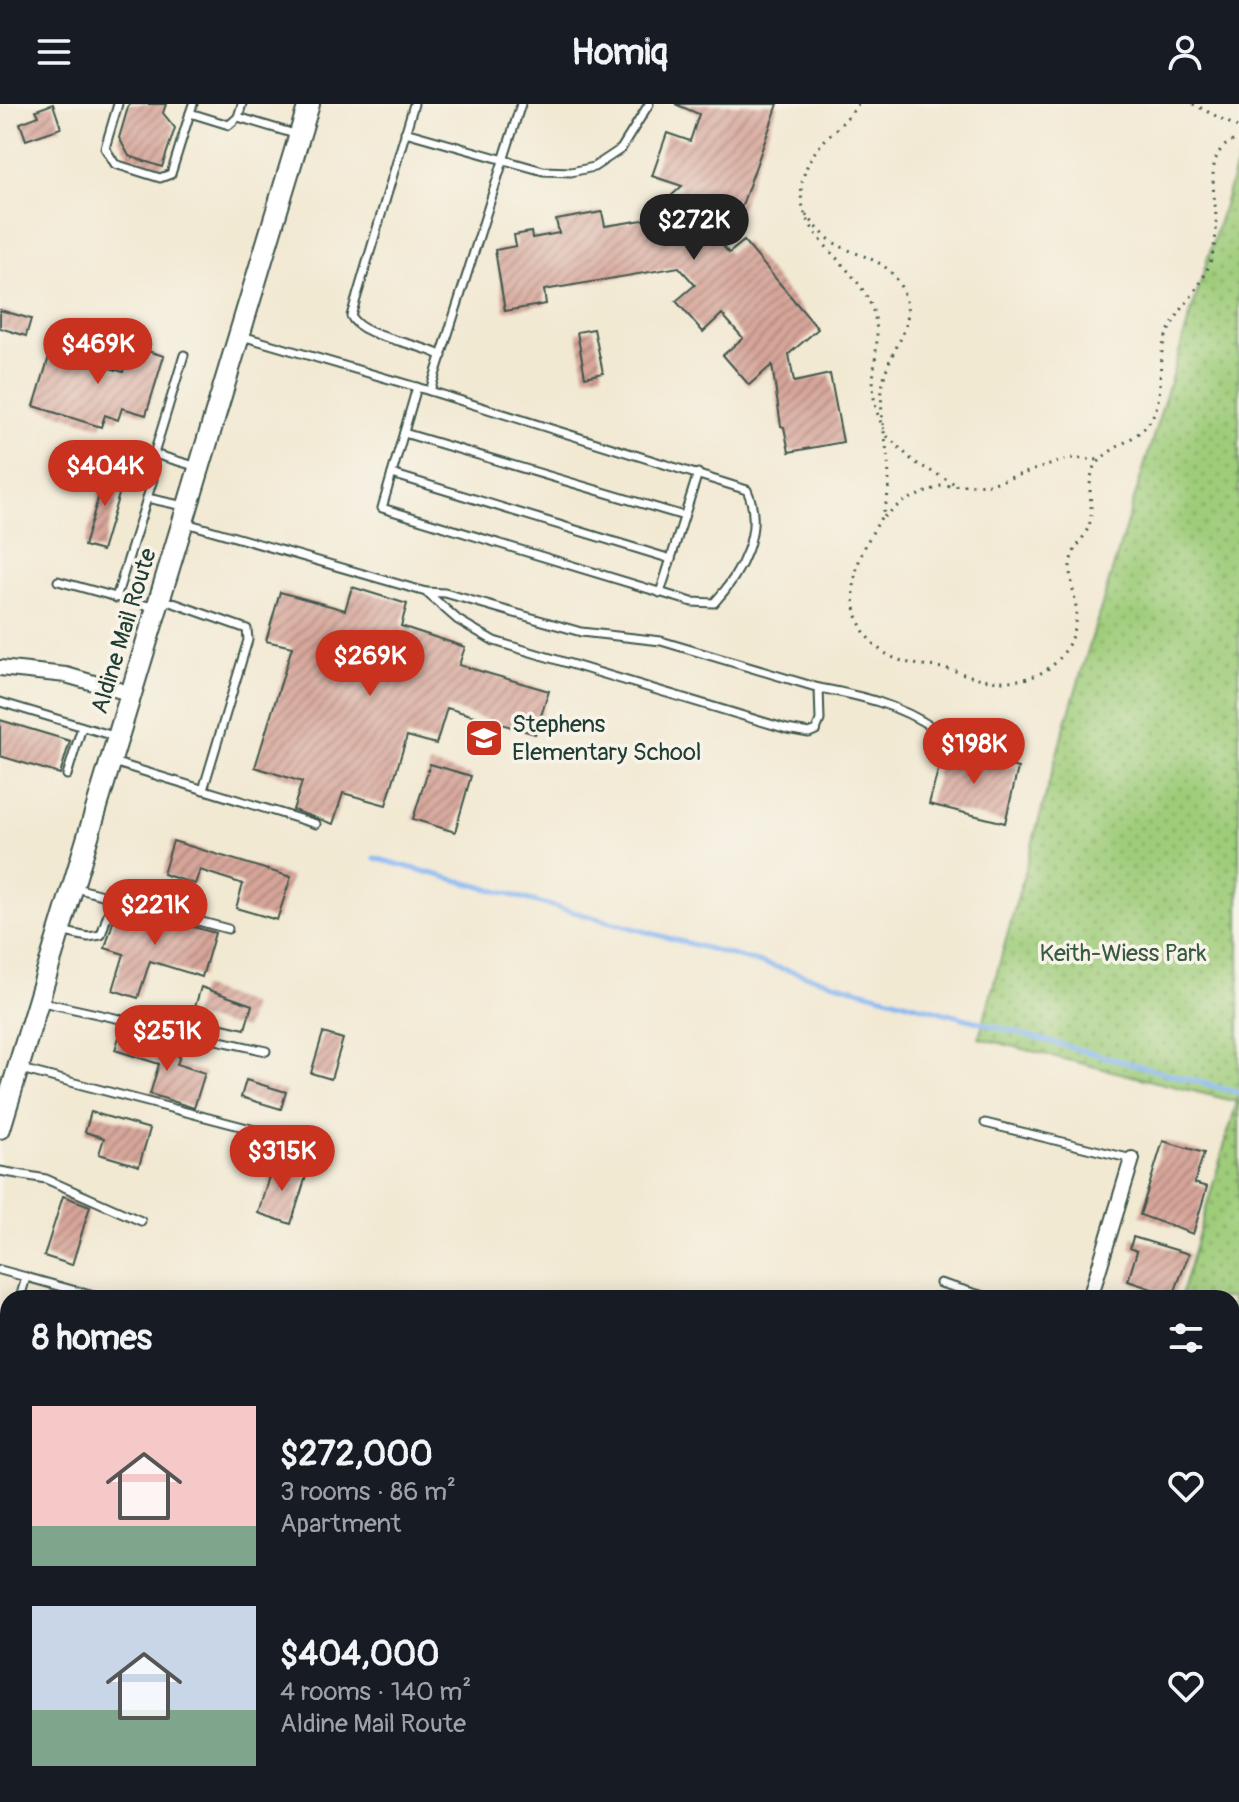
<!DOCTYPE html>
<meta charset="utf-8">
<style>
:root{--surface:#171b24;--page:#20242c;--text:#f1f3f6;--muted:#9ea1a6;--accent:#c8321e}
body{margin:0;font-family:Pangolin,sans-serif;background:var(--page);color:var(--text);height:100vh;display:flex;flex-direction:column;font-size:30px;white-space:nowrap}
*{box-sizing:border-box;margin:0}
p{font-size:26px;color:var(--muted)}
.icon{flex:none;width:44px;height:44px;fill:none;stroke:currentColor;stroke-width:2;stroke-linecap:round;stroke-linejoin:round}
.map{position:relative;flex:1;overflow:hidden}
.sheet{position:absolute;left:0px;top:1186px;width:1240px;height:512px;display:flex;flex-direction:column;background:var(--surface);border-radius:24px 24px 0 0;box-shadow:0 4px 20px #0003}
.sheet>*{flex:none}
.price{position:absolute;translate:-50% -68px;padding:0 18px;border-radius:28px;background:var(--accent);color:#fff;font-size:26px;line-height:52px;filter:drop-shadow(0 2px 4px #0008)}
.price::after{content:'';position:absolute;left:50%;top:48px;width:24px;height:18px;margin-left:-12px;background:inherit;clip-path:polygon(0 0,100% 0,50% 100%)}
.price.active{background:#222;color:#fff}
ul{padding:0;list-style:none}
li{display:flex;align-items:center;gap:24px;height:200px;padding:0 32px}
li span{display:grid;place-items:center;flex:none;width:224px;height:160px;border-radius:0px;color:#555}
li>.icon{margin-inline-start:auto}
span .icon{width:96px;height:96px;fill:#fffc;stroke-width:1}
li b{font-size:34px}
h2{display:flex;justify-content:space-between;align-items:center;height:96px;padding:0 32px;font-size:34px}
header{display:flex;justify-content:space-between;align-items:center;height:104px;padding:0 32px;background:var(--surface);font-size:36px;font-weight:700}
.map>svg:first-child{display:block}
.park{fill:url(#park-dots);stroke:#5e8456;stroke-width:2}
.lines{fill:none;stroke-linecap:round;stroke-linejoin:round}
.stream{stroke:#88b8f3;stroke-width:5}
.building{fill:url(#building-hatch)}
.lane-casing{stroke:#3f574c;stroke-width:11}
.street-casing{stroke:#3f574c;stroke-width:18}
.secondary-casing{stroke:#3f574c;stroke-width:24}
.path{stroke:#3f574c;stroke-width:3;stroke-dasharray:2 6;stroke-linecap:butt}
.lane{stroke:#fff;stroke-width:7}
.street{stroke:#fff;stroke-width:14}
.secondary{stroke:#fff;stroke-width:20}
.labels{text-anchor:middle;dominant-baseline:central;stroke-width:7;stroke-linejoin:round;paint-order:stroke}
.street-label{font-size:24px;fill:#1f3d34;stroke:#f7f3e8}
.poi-label{font-size:24px;fill:#1f3d34;stroke:#f7f3e8;text-anchor:start}
.park-label{font-size:24px;fill:#385a42;stroke:#f7f3e8}
</style>
<header><svg class="icon" aria-label="menu" viewBox="0 0 24 24"><path d="M4 6h16M4 12h16M4 18h16"/></svg>Homiq<svg class="icon" aria-label="person" viewBox="0 0 24 24"><circle cx="12" cy="8" r="4"/><path d="M4 21q1-7 8-7t8 7"/></svg></header>
<div class="map">
<svg width="1239" height="1698" viewBox="0 0 1239 1698">
<defs>
<pattern id="park-dots" width="8" height="8" patternUnits="userSpaceOnUse" patternTransform="scale(2)"><rect width="8" height="8" fill="#9ecc79"/><path d="M2 2h.1M6 6h.1" fill="none" stroke="#80a764" stroke-width="1.8" stroke-linecap="round"/></pattern>
<pattern id="building-hatch" width="6" height="6" patternUnits="userSpaceOnUse" patternTransform="scale(2)"><rect width="6" height="6" fill="#d7a59a"/><path d="M-1 1l2-2M0 6l6-6M5 7l2-2" fill="none" stroke="#ae887e"/></pattern>
</defs>
<rect width="100%" height="100%" fill="#f7f3e8"/>
<filter id="ink" filterUnits="userSpaceOnUse"><feTurbulence type="fractalNoise" baseFrequency=".0125" numOctaves="2"/><feDisplacementMap in="SourceGraphic" scale="16" xChannelSelector="R" yChannelSelector="G"/><feConvolveMatrix kernelMatrix="1 2 1 2 8 2 1 2 1" color-interpolation-filters="sRGB"/></filter>
<filter id="wash" filterUnits="userSpaceOnUse"><feTurbulence type="fractalNoise" baseFrequency=".006" numOctaves="4" result="noise"/><feDisplacementMap in="SourceGraphic" scale="32" xChannelSelector="R" yChannelSelector="G"/><feGaussianBlur stdDeviation="1.8" result="paint"/><feColorMatrix in="noise" values="0 0 0 0 0 0 0 0 0 0 0 0 0 0 0 0 0 1.4 0 .05"/><feComposite in="paint" operator="in"/></filter>
<g filter="url(#wash)">
<rect width="100%" height="100%" fill="#f2e9d3"/>
<!-- park -->
<path class="park" d="M1239,52V1698H1032L1034,1690H1232V1194H1180L1237,998L979,934L1063,628Z"/>
<g class="lines">
<!-- stream -->
<path class="stream" d="M375,754L1239,989"/>
</g>
<g id="blocks">
<!-- building -->
<g class="building">
<path d="M53,0L61,24L26,36L20,19L39,12L36,6Z"/>
<path d="M129,0H166L163,9L175,24L162,63L129,52L119,34Z"/>
<path d="M675,0H778L740,107L710,97L724,113L716,134L729,149L744,137L818,225L789,250L794,278L830,270L843,338L789,348L784,323L781,322L772,261L749,281L723,251L743,234L722,210L703,228L676,197L695,181L679,163L544,186L546,200L505,207L495,146L516,142L514,131L531,128L532,134L559,129L556,116L602,108L605,122L656,114L655,107L682,82L652,72L667,29L690,37L699,10Z"/>
<path d="M0,206L31,215L26,232L0,224Z"/>
<path d="M594,225L603,269L585,273L577,228Z"/>
<path d="M131,242L164,252L146,311L122,304L118,316L105,311L101,323L34,302L51,246L123,268Z"/>
<path d="M108,361L126,367L102,447L84,442Z"/>
<path d="M352,483L407,500L401,522L465,543L459,561L549,587L535,630L447,604L436,640L407,632L386,701L343,689L333,720L293,706L302,678L255,663L292,543L266,537L280,488L345,506Z"/>
<path d="M0,616L70,637L60,670L0,652Z"/>
<path d="M944,644L1018,664L1005,719L929,700Z"/>
<path d="M430,660L471,672L455,728L413,715Z"/>
<path d="M173,737L291,773L277,816L236,804L243,780L200,766L195,780L163,770Z"/>
<path d="M118,802L215,829L202,873L150,857L138,894L113,886L124,850L105,844Z"/>
<path d="M201,883L252,901L245,925L192,913Z"/>
<path d="M323,929L343,935L331,975L311,969Z"/>
<path d="M119,933L180,952L177,960L205,969L194,1004L150,990L159,960L115,946Z"/>
<path d="M246,976L286,988L281,1005L241,993Z"/>
<path d="M91,1008L150,1025L139,1062L99,1050L104,1034L85,1028Z"/>
<path d="M1163,1037L1204,1049L1194,1079L1207,1083L1193,1130L1140,1111Z"/>
<path d="M273,1059L307,1069L291,1120L258,1109Z"/>
<path d="M63,1092L90,1102L72,1161L44,1152Z"/>
<path d="M1133,1133L1189,1150L1173,1192L1128,1177L1137,1147L1130,1144Z"/>
</g>
</g>
</g>
<g filter="url(#ink)">
<use href="#blocks" fill-opacity="0" stroke="#3f574c" stroke-width="2"/>
<g class="lines">
<defs>
<g id="lane">
<path d="M118,0L105,44L115,60L160,74L171,70L190,9"/>
<path d="M193,0L190,9L229,21L238,13L298,31"/>
<path d="M414,0L351,212C361,234 419,238 442,252"/>
<path d="M238,13L242,0"/>
<path d="M405,28L543,67L571,68L594,63L621,45L649,0"/>
<path d="M242,232L430,287L521,0"/>
<path d="M184,251L154,350L198,363"/>
<path d="M417,283L382,404L692,498L714,499C741,470 765,426 747,386L430,287"/>
<path d="M404,329L684,412"/>
<path d="M392,370L671,455"/>
<path d="M147,394L184,402"/>
<path d="M186,419L426,488"/>
<path d="M58,477L156,504"/>
<path d="M426,488L445,489L581,528L661,537L819,584L820,616L816,626L809,629L787,625L494,537L458,516Z"/>
<path d="M660,489L698,369"/>
<path d="M116,494L153,375"/>
<path d="M162,495L247,525L248,536L203,686"/>
<path d="M819,584C862,592 897,600 935,625"/>
<path d="M0,598L117,633"/>
<path d="M113,658L316,720"/>
<path d="M67,671L82,623"/>
<path d="M76,784L228,825"/>
<path d="M60,827L88,833L101,831L113,794"/>
<path d="M42,898L266,947"/>
<path d="M21,965L274,1031"/>
<path d="M985,1019L1132,1055"/>
<path d="M0,1067L46,1075L141,1117"/>
<path d="M0,1166L26,1173L20,1194"/>
<path d="M26,1173L101,1194"/>
<path d="M940,1179L991,1194"/>
<path d="M0,1262L8,1234"/>
<path d="M0,1433L8,1436"/>
<path d="M0,1487L8,1490"/>
<path d="M886,1690L915,1698"/>
<path d="M159,1698L161,1690"/>
<path d="M534,1698L536,1690"/>
<path d="M690,1698L693,1690"/>
</g>
<g id="street">
<path d="M0,564L66,571L132,590"/>
<path d="M1090,1194L1132,1055"/>
<path d="M942,1698L944,1690"/>
</g>
<path id="secondary" d="M0,1024L309,0"/>
</defs>
<!-- lane casing -->
<use href="#lane" class="lane-casing"/>
<!-- street casing -->
<use href="#street" class="street-casing"/>
<!-- secondary casing -->
<use href="#secondary" class="secondary-casing"/>
<!-- path -->
<g class="path">
<path d="M858,0C844,21 822,34 810,56C774,127 859,154 874,210C885,249 860,278 884,325"/>
<path d="M1193,0L1239,24"/>
<path d="M806,111C814,120 823,131 833,138C858,154 886,152 901,183C920,224 892,238 884,274C875,311 893,351 888,389C884,417 873,423 863,447C846,485 851,533 892,553C914,564 939,560 961,569C1014,588 1071,575 1076,510C1077,495 1070,480 1070,465C1069,446 1086,435 1090,418C1094,401 1086,384 1093,367C1103,343 1136,339 1150,317C1166,292 1156,262 1165,235C1175,207 1201,187 1210,158C1215,143 1217,128 1216,113C1215,87 1202,44 1239,35"/>
<path d="M887,332L914,358L955,380"/>
<path d="M884,413L902,398L941,382L991,380L1071,354L1099,356"/>
</g>
<!-- lane -->
<use href="#lane" class="lane"/>
<!-- street -->
<use href="#street" class="street"/>
<!-- secondary -->
<use href="#secondary" class="secondary"/>
</g>
</g>
<!-- icons -->
<defs>
<symbol id="school-square" viewBox="-11 -11 22 22"><rect x="-9" y="-9" width="18" height="18" rx="4" fill="#c8321e" stroke="#f7f3e8"/><path d="M0-5L7-2L0 1L-7-2ZM-4 1L0 2.5L4 1V4Q0 6-4 4Z" fill="#fff"/></symbol>
</defs>
<g fill-rule="evenodd">
<use href="#school-square" x="462" y="612" width="44" height="44"/>
</g>
<g class="labels">
<!-- street labels -->
<g class="street-label">
<text transform="translate(124 527) rotate(-73)">Aldine Mail Route</text>
</g>
<!-- poi labels -->
<g class="poi-label">
<text x="512" y="620">Stephens<tspan x="512" dy="28">Elementary School</tspan></text>
</g>
<!-- park labels -->
<g class="park-label">
<text x="1123" y="849">Keith-Wiess Park</text>
</g>
</g>
</svg>
<b class="price active" style="left:694px;top:158px">$272K</b>
<b class="price" style="left:98px;top:282px">$469K</b>
<b class="price" style="left:105px;top:404px">$404K</b>
<b class="price" style="left:370px;top:594px">$269K</b>
<b class="price" style="left:974px;top:682px">$198K</b>
<b class="price" style="left:155px;top:843px">$221K</b>
<b class="price" style="left:167px;top:969px">$251K</b>
<b class="price" style="left:282px;top:1089px">$315K</b>
<section class="sheet">
<h2>8 homes<svg class="icon" aria-label="filters" viewBox="0 0 24 24"><path d="M4 7h16M4 17h16"/><circle cx="9" cy="7" r="2"/><circle cx="15" cy="17" r="2"/></svg></h2>
<ul>
<li><span style="background:linear-gradient(#f6c9c9 75%,#7fa58c 0)"><svg class="icon" aria-label="home" viewBox="0 0 24 24"><path d="M3 11l9-7 9 7M6 9v11h12V9"/></svg></span><div><b>$272,000</b><p>3 rooms · 86 m²</p><p>Apartment</p></div><svg class="icon" aria-label="heart" viewBox="0 0 24 24"><path d="M12 20l-8-8c-3-5 5-10 8-4 3-6 11-1 8 4z"/></svg></li>
<li><span style="background:linear-gradient(#c9d6e8 65%,#7fa58c 0)"><svg class="icon" aria-label="home" viewBox="0 0 24 24"><path d="M3 11l9-7 9 7M6 9v11h12V9"/></svg></span><div><b>$404,000</b><p>4 rooms · 140 m²</p><p>Aldine Mail Route</p></div><svg class="icon" aria-label="heart" viewBox="0 0 24 24"><path d="M12 20l-8-8c-3-5 5-10 8-4 3-6 11-1 8 4z"/></svg></li>
</ul>
</section>
</div>
